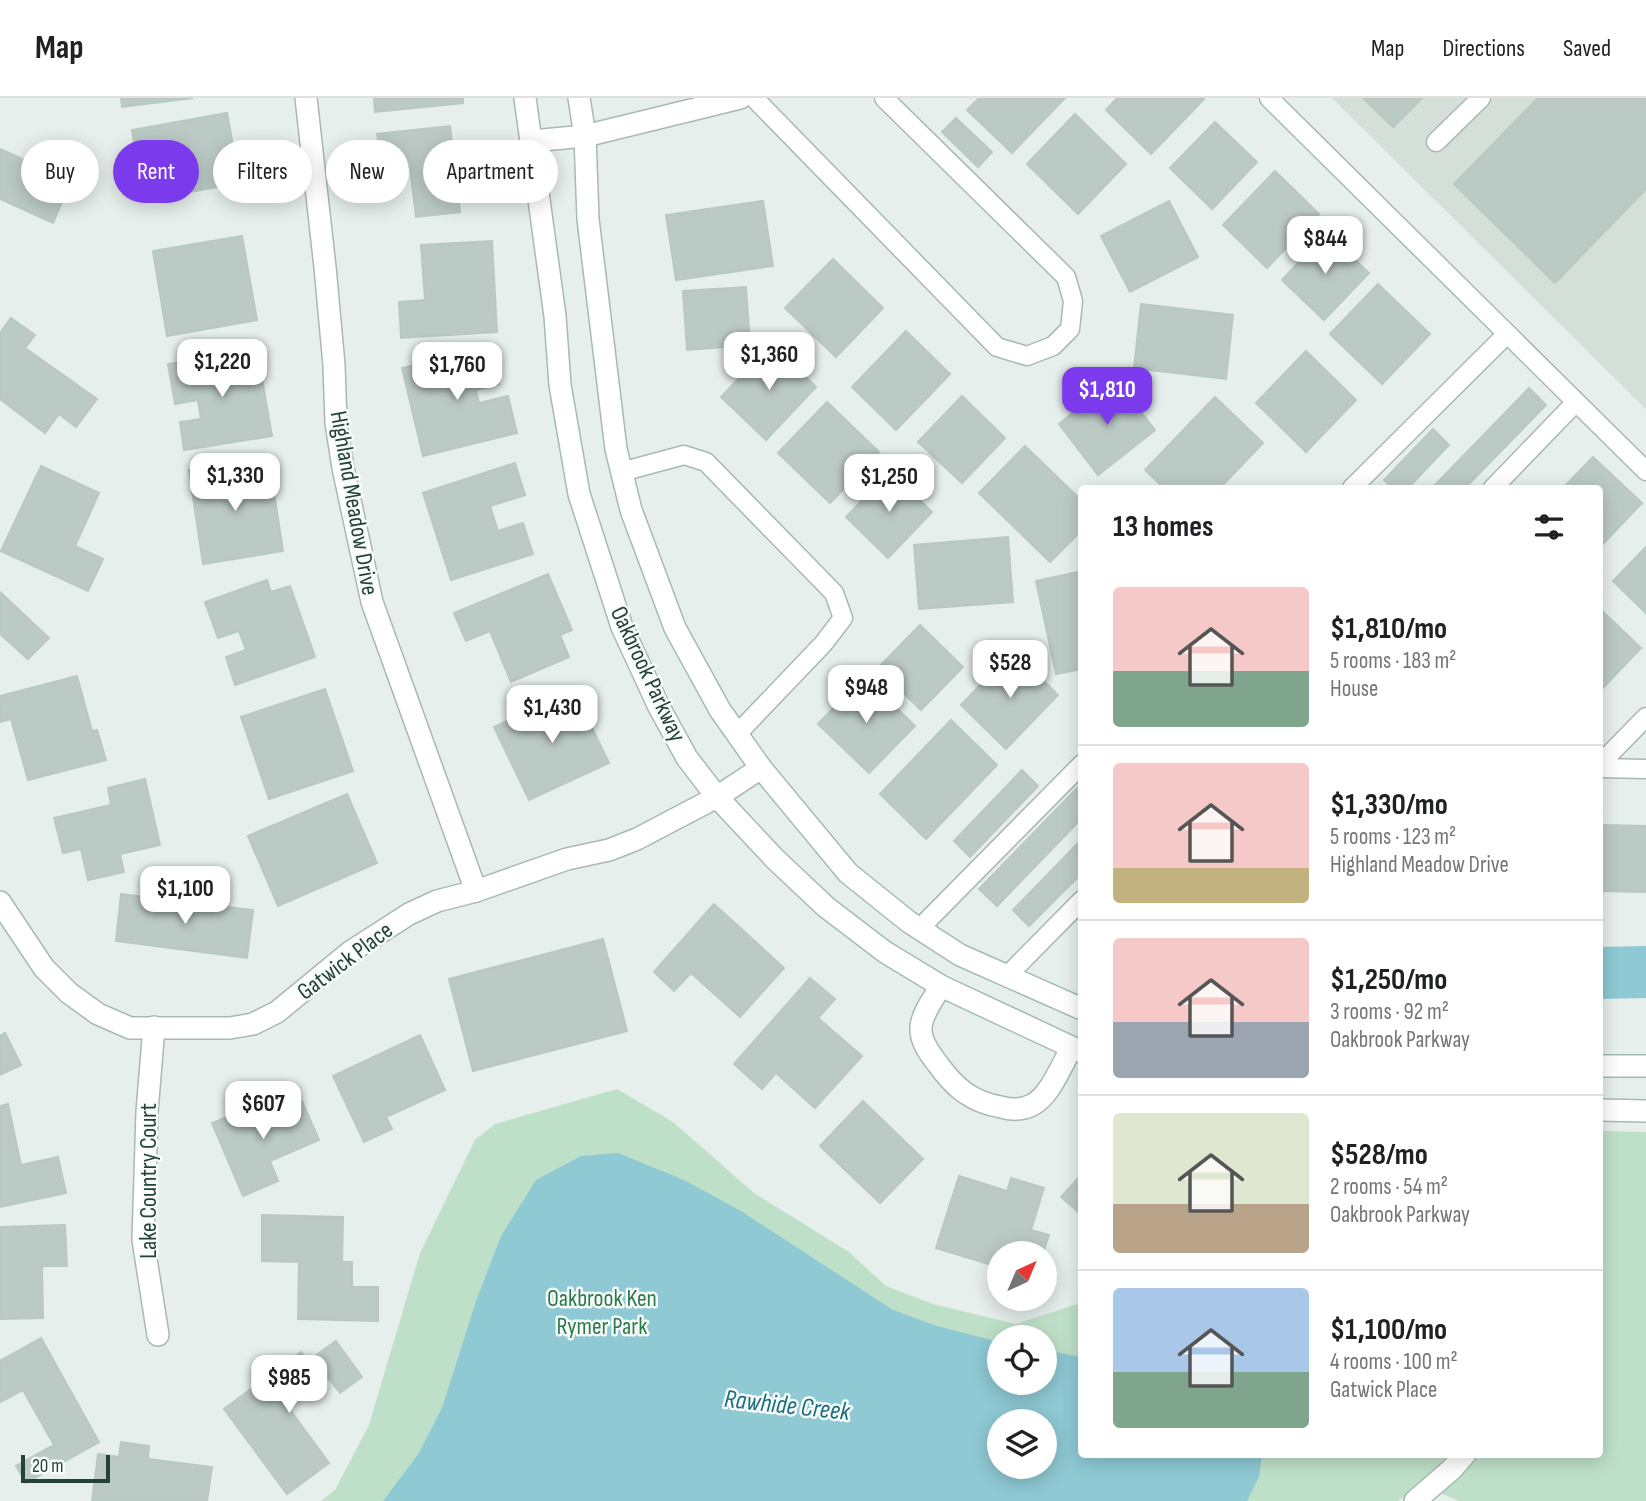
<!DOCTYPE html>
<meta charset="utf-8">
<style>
:root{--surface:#fff;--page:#f6f6f6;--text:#202124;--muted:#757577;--line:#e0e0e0;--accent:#7c3aed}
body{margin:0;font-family:"Sofia Sans Condensed",sans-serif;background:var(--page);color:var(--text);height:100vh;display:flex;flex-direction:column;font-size:26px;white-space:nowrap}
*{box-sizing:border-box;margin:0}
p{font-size:23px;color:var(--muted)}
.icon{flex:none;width:38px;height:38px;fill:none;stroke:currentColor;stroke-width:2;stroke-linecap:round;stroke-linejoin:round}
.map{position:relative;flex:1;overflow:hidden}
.panel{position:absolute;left:1078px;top:387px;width:525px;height:973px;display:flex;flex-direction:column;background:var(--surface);border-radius:7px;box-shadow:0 4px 18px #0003}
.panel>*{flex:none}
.top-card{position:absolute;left:21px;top:42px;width:665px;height:63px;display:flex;gap:14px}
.needle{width:46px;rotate:44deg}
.buttons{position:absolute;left:987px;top:1143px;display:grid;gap:14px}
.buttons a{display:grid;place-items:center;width:70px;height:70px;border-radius:50%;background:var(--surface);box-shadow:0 4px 18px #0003;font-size:35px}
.scale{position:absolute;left:21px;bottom:18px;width:89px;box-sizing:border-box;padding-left:7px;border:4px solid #24423a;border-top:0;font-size:19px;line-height:24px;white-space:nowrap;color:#24423a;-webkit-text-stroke:5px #f7fbf9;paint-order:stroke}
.price{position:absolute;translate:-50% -60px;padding:0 16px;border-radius:14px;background:#fff;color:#222;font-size:23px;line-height:46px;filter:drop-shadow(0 2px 4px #0008)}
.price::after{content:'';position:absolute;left:50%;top:42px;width:21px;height:16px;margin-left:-10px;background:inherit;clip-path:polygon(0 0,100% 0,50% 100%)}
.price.current{background:var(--accent);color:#fff}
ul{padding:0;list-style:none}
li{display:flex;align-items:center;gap:21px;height:175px;padding:0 35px}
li+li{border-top:2px solid var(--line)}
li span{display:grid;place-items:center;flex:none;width:196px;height:140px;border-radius:7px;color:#555}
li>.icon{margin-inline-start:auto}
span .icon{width:84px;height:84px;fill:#fffc;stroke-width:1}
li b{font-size:30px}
h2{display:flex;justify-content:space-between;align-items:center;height:84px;padding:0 35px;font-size:30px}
.tag{padding:0 24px;border-radius:32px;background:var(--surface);box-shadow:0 4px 18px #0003;font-size:24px;line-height:63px}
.tag.current{background:var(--accent);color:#fff}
header{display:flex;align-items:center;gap:42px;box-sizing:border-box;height:98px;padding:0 35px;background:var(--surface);border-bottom:2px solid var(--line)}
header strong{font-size:33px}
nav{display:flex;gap:38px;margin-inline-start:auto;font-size:24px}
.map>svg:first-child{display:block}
.built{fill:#d4dfda}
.green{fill:#bfe0c8;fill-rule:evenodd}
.water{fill:#8ec9d4;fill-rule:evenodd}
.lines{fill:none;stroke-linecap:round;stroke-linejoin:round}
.river{stroke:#8ec9d4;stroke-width:52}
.building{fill:#bbcac4;stroke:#b8c9c2;stroke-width:2}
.lane-casing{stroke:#a8b8b2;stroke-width:21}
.street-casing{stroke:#a8b8b2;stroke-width:24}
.secondary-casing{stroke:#a4bbb3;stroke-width:24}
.lane{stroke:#fff;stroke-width:18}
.street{stroke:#fff;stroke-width:21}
.secondary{stroke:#fff;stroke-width:21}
.labels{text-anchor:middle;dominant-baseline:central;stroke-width:5;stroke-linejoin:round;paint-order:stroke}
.street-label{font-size:24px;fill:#24423a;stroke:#f7fbf9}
.park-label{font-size:24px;fill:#2d7a4b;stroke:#f7fbf9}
.water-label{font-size:26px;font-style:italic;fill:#1c6f80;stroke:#f7fbf9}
</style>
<header>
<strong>Map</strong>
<nav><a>Map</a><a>Directions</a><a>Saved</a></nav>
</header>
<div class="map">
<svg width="1646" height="1403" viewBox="0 0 1646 1403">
<rect width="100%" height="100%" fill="#e6efeb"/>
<!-- built -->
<path class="built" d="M1332,0H1646V311Z"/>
<!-- green -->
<path class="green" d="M617,991L673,1024L754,1095L849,1154L886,1188L933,1206L1015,1226L1081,1205L1082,1356H1600V1033L1646,1034V1403H1459L1421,1387L1398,1403H321L335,1392L369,1327L420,1155L475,1042L495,1026ZM999,1239H1045V1284H999ZM999,1323H1045V1368H999Z"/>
<!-- water -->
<path class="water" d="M618,1055L684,1082L741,1113L893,1212L937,1228L999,1244V1284H1045V1252L1081,1259L1082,1356H1262L1259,1379L1247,1403H383L419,1355L442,1310L476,1203L501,1138L536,1082L581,1058ZM999,1323H1045V1368H999Z"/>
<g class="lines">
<!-- river -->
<path class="river" d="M1600,875L1646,874"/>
</g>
<!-- building -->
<g class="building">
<path d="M121,0H193L122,9Z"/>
<path d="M374,0H463V5L375,14Z"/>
<path d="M979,0H1065L1012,55L967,12Z"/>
<path d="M1117,0H1203L1204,1L1151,56L1106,12Z"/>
<path d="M1363,0H1422L1393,29Z"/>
<path d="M1538,0H1646V91L1555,185L1454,86Z"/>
<path d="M227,15L240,85L144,102L132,32Z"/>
<path d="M1075,16L1126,66L1078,116L1027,66Z"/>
<path d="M956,20L992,54L978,69L942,34Z"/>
<path d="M1215,24L1257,64L1212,111L1170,70Z"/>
<path d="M450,28L460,114L416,119L410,69L382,72L377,36Z"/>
<path d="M0,51L71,83L53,125L0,101Z"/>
<path d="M1275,73L1319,116L1267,170L1223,127Z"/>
<path d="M763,103L773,168L676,182L666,117Z"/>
<path d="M1169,103L1198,159L1130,194L1101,138Z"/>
<path d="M1326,135L1369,175L1324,222L1282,182Z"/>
<path d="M242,138L257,222L167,238L153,153Z"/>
<path d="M492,143L497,234L401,240L399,204L425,202L421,147Z"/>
<path d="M833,161L883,210L836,259L785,210Z"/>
<path d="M1378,186L1430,236L1382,286L1330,236Z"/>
<path d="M746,189L750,247L687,252L683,193Z"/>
<path d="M1141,206L1233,217L1226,281L1134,270Z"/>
<path d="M11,220L35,237L25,250L97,301L76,329L59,316L45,335L0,301V235Z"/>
<path d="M906,233L950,276L896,332L852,289Z"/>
<path d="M772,246L816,289L766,342L721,299Z"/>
<path d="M489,250L499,286L476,292L479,305L508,298L517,335L423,358L402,270Z"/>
<path d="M257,252L272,338L184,352L180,324L201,321L198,302L175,306L168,266Z"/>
<path d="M1306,253L1356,302L1306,354L1256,305Z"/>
<path d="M1115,281L1155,332L1098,377L1059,326Z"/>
<path d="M1529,290L1546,307L1465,390H1432Z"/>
<path d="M962,298L1005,340L962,385L918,344Z"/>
<path d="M1215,299L1263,345L1220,390H1164L1145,372Z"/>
<path d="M827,304L879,354L830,405L778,355Z"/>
<path d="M1433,331L1449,347L1408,390H1392L1384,382Z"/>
<path d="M1025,348L1082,403V432L1050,464L979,395Z"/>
<path d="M1593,359L1642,405L1600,449V390H1563Z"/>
<path d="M242,364L245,380L271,376L283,453L203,466L189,372Z"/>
<path d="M515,365L525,397L490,408L498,433L523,425L533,456L451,482L423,395Z"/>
<path d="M41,368L99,395L75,448L103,461L88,493L1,453Z"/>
<path d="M890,373L932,414L888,460L846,419Z"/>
<path d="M1008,439L1013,504L919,511L914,447Z"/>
<path d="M1646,449V515L1613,483Z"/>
<path d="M1082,473V571L1056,576L1036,483Z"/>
<path d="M548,476L572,532L560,537L569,559L511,584L490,533L466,543L454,515Z"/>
<path d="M267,482L271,494L290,488L315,559L235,587L226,559L246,552L239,533L218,540L205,504Z"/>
<path d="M0,494L49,540L28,561L0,536Z"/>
<path d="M1600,511L1641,550L1600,593Z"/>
<path d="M920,527L963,569L921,612L878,570Z"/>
<path d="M1013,553L1058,597L1006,651L961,607Z"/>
<path d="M77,578L92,633L97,632L106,662L28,682L11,621L0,624V598Z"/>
<path d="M864,578L915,628L869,675L818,626Z"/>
<path d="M325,591L353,673L269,701L241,619Z"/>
<path d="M574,592L609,665L529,702L494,629Z"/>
<path d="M951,622L997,667L926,741L880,696Z"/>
<path d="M1022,672L1038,688L970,759L954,743Z"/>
<path d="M145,681L160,747L120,756L124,774L88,782L81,751L63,755L54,720L111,707L108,690Z"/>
<path d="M1082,685V720L997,808L979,791Z"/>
<path d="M347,696L377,765L278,808L248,738Z"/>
<path d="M1600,727L1646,728V794L1600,793Z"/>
<path d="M1082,741V775L1029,828L1013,812Z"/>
<path d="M121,796L253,812L247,860L116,843Z"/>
<path d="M714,806L784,870L740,919L691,875L674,893L654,874Z"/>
<path d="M603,841L627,933L473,973L449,881Z"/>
<path d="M810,880L835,901L818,920L862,958L815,1010L776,975L762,991L734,966Z"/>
<path d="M5,935L21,967L0,977V938Z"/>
<path d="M420,937L445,992L386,1019L392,1031L364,1044L333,978Z"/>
<path d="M270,1001L275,1015L302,1003L319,1042L270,1063L278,1083L243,1098L212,1025Z"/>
<path d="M863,1003L923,1061L880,1105L820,1048Z"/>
<path d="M8,1006L21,1067L58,1059L66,1095L0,1109V1008Z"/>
<path d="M1082,1076V1117L1061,1099Z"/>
<path d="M959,1078L1007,1093L1011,1080L1044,1090L1031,1132L1049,1137L1043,1155H999V1182L989,1179L992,1167L936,1150Z"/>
<path d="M262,1117L343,1119L342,1164H352V1189H378V1223L298,1221L299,1164L262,1163Z"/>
<path d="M65,1127L67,1168H42L43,1220L0,1221V1129Z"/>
<path d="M41,1240L99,1344L26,1385L16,1368L54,1347L23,1292L0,1304V1263Z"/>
<path d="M336,1243L362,1279L340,1295L325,1276L285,1305L329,1365L287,1396L224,1311L301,1254L308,1263Z"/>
<path d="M121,1344L149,1348L148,1361L212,1369L207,1403H92L98,1356L119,1359Z"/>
</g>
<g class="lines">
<defs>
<g id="lane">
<path d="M754,0L997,249L1027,258L1053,248L1070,231L1073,203L1066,179L884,0"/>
<path d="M1269,0L1646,373"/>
<path d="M1436,44L1481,0"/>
<path d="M621,374L684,357L706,364L834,495L843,520L823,546L737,636"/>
<path d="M1352,390L1507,236"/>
<path d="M1493,390L1576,304"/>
<path d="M1600,666L1646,619"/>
<path d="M1600,670L1646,671"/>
<path d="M919,831L1082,666"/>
<path d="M1007,878L1082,802"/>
</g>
<g id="street">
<path d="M306,0L325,169L334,267L336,325L343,370L372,504L476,793"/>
<path d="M532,43L585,38L740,0"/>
<path d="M0,804L44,870L69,895L98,916L130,930H230L253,926L277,914L350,854L409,816L437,803L476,793L567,761L609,752L637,741L717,699L761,670"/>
<path d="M941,888C934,900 920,918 921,932C921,944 930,956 937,965C954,989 971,1004 1001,1009C1011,1012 1022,1012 1032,1007C1050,998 1061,968 1071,951"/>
<path d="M154,929L147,1014L143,1142L158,1237"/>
<path d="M1415,1403L1452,1371L1465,1356"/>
</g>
<g id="secondary">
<path d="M525,0L555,218L560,287L579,396L622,529L659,609L687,660L717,699L775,761L826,809L885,854L941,888L1082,954"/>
<path d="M579,0L585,38L588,121L616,351L631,412L675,530L720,612L761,670L848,775L909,824L960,857L1082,911"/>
<path d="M1600,968H1646"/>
<path d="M1600,1012L1646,1013"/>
</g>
</defs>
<!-- lane casing -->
<use href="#lane" class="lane-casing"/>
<!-- street casing -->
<use href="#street" class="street-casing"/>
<!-- secondary casing -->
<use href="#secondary" class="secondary-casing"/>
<!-- lane -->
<use href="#lane" class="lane"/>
<!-- street -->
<use href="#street" class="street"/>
<!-- secondary -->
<use href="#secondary" class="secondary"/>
</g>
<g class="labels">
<!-- street labels -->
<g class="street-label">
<text transform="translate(354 405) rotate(80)">Highland Meadow Drive</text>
<text transform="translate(648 576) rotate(65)">Oakbrook Parkway</text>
<text transform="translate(345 863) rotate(-37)">Gatwick Place</text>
<text transform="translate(148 1083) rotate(-90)">Lake Country Court</text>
</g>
<!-- park labels -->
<g class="park-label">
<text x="602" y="1200">Oakbrook Ken<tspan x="602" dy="28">Rymer Park</tspan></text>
</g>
<!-- water labels -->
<g class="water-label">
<text transform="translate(787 1308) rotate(6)">Rawhide Creek</text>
</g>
</g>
</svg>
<div class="buttons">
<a><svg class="needle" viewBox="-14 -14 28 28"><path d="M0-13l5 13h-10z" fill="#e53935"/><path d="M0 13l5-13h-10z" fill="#757577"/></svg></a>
<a><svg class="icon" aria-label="locate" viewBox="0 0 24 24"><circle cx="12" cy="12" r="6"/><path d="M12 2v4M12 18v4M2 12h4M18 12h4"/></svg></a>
<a><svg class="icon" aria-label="layers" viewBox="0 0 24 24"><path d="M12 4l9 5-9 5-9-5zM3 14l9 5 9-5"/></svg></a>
</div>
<div class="scale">20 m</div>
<b class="price" style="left:1325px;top:178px">$844</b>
<b class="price" style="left:769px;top:294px">$1,360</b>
<b class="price" style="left:222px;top:301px">$1,220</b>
<b class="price" style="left:457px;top:304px">$1,760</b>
<b class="price current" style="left:1107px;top:329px">$1,810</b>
<b class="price" style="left:235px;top:415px">$1,330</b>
<b class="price" style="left:889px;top:416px">$1,250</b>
<b class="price" style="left:1010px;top:602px">$528</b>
<b class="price" style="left:866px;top:627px">$948</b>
<b class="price" style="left:552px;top:647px">$1,430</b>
<b class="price" style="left:185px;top:828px">$1,100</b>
<b class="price" style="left:263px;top:1043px">$607</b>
<b class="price" style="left:289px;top:1317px">$985</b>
<div class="top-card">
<a class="tag">Buy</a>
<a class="tag current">Rent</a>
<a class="tag">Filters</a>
<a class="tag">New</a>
<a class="tag">Apartment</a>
</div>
<section class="panel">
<h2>13 homes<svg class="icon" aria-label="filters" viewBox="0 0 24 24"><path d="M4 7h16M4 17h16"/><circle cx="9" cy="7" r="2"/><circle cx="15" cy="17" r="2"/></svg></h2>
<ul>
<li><span style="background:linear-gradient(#f6c9c9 60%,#7fa58c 0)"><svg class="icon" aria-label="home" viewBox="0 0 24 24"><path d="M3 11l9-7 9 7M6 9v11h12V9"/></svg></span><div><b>$1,810/mo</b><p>5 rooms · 183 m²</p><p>House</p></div></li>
<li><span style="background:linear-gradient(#f6c9c9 75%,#c2b280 0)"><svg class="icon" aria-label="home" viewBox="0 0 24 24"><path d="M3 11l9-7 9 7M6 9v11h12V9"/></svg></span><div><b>$1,330/mo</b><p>5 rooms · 123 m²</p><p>Highland Meadow Drive</p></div></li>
<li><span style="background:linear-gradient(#f6c9c9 60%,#9aa5b1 0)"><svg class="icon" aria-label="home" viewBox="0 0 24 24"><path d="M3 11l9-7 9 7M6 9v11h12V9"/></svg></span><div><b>$1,250/mo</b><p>3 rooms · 92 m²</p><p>Oakbrook Parkway</p></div></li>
<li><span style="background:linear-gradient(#dfe7d0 65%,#b9a48a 0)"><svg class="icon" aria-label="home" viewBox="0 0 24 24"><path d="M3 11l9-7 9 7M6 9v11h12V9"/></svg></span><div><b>$528/mo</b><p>2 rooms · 54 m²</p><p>Oakbrook Parkway</p></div></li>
<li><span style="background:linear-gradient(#a9c7e8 60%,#7fa58c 0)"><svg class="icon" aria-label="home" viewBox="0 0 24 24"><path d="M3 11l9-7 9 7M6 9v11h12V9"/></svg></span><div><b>$1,100/mo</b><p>4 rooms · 100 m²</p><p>Gatwick Place</p></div></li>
</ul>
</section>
</div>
